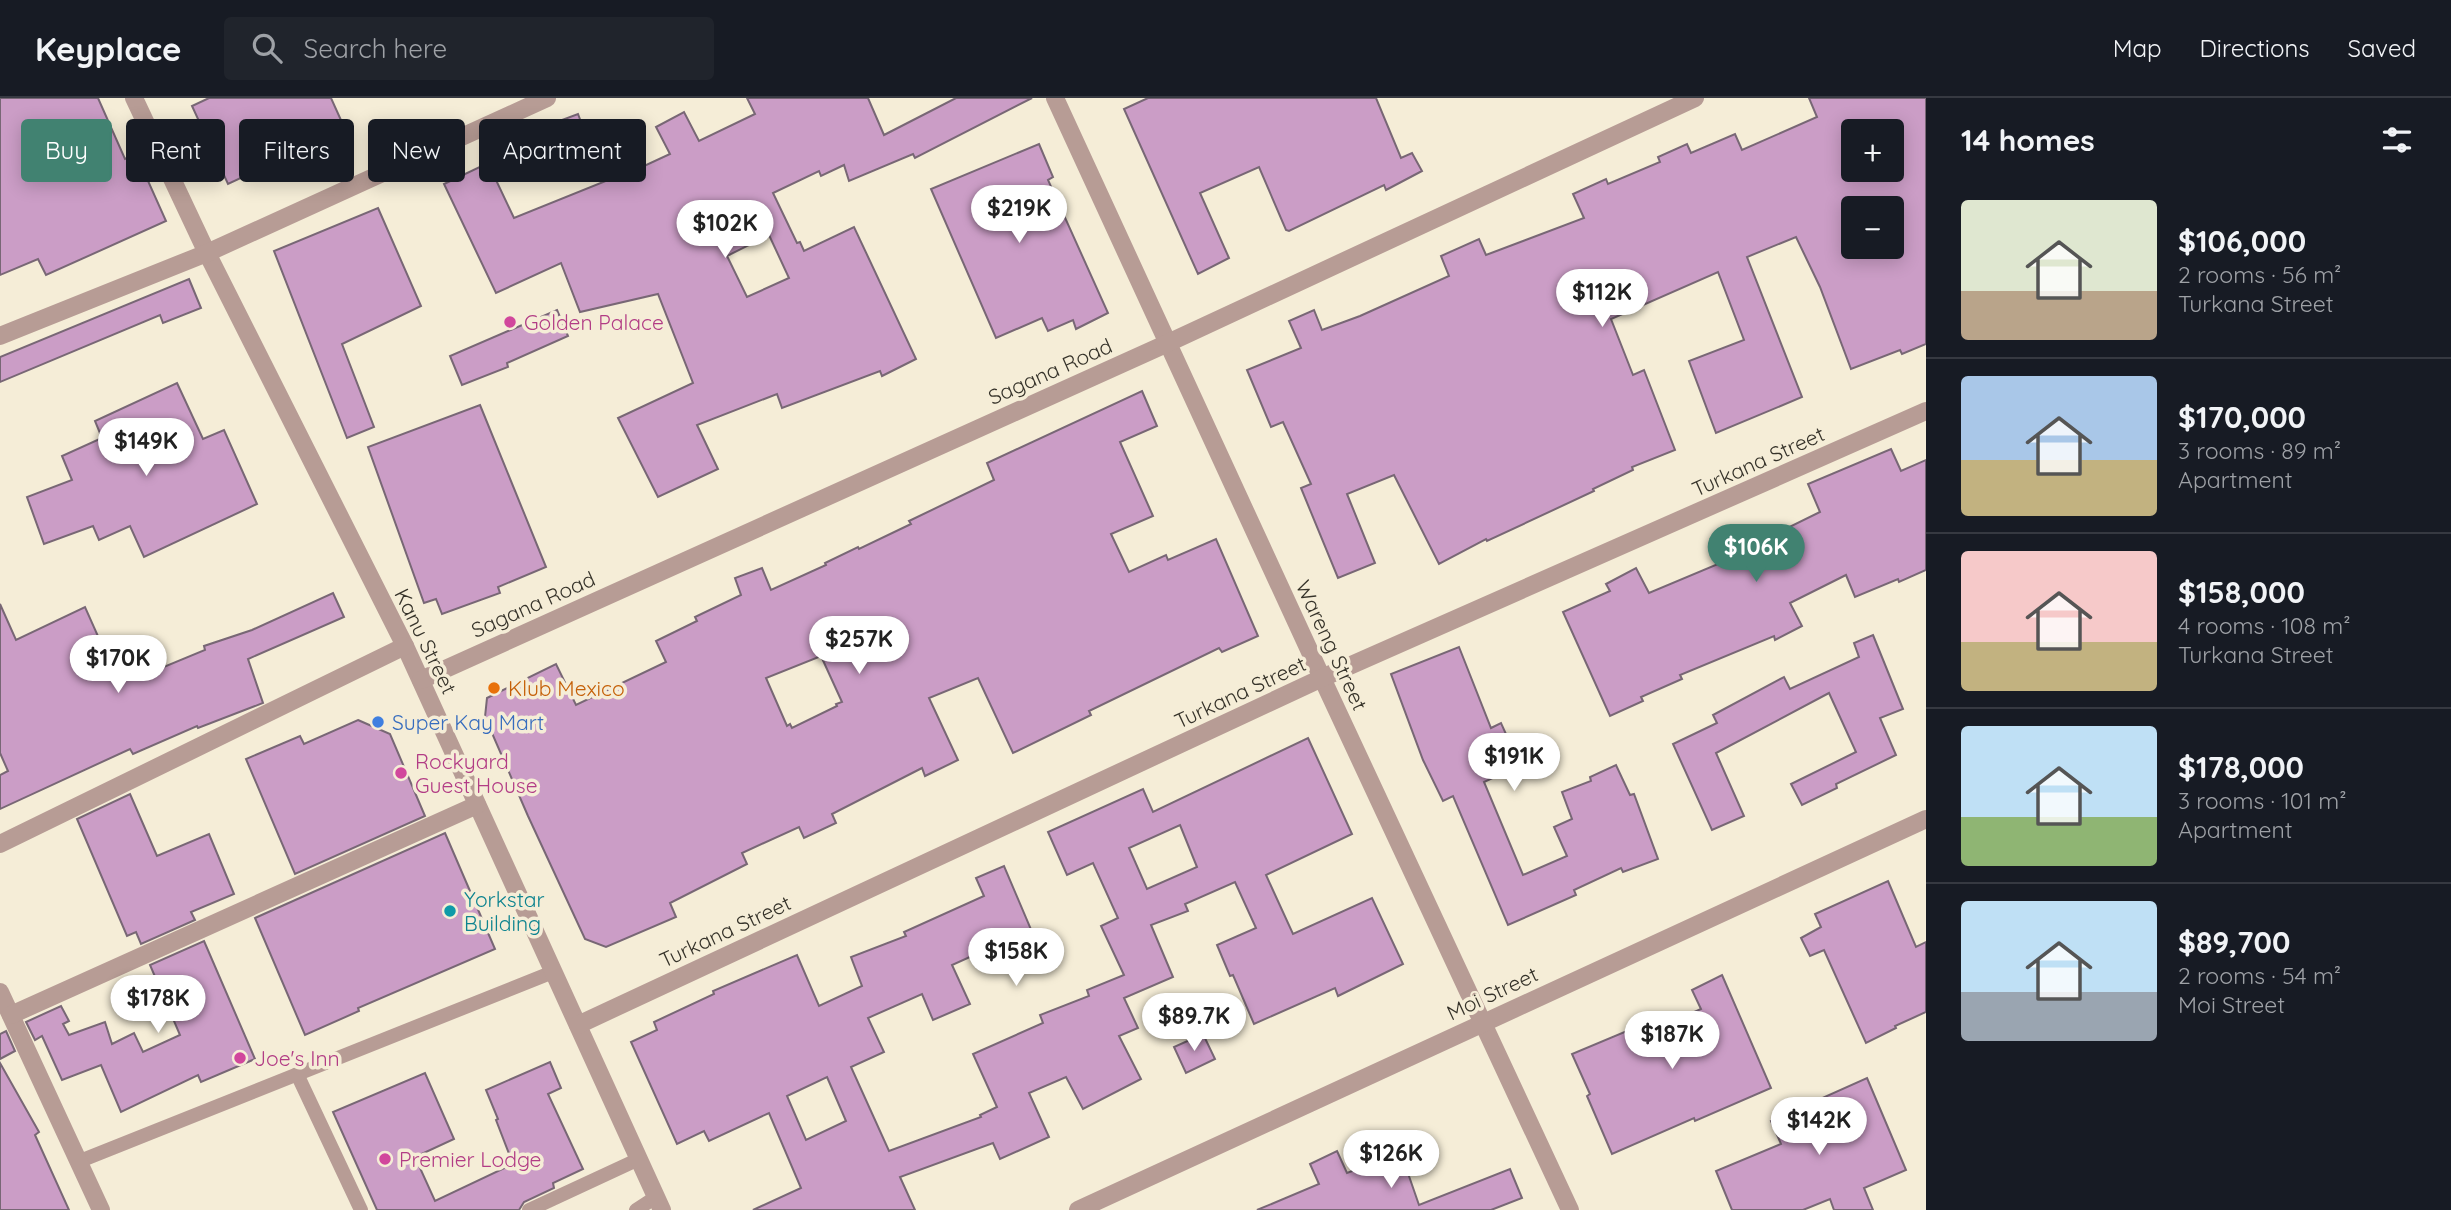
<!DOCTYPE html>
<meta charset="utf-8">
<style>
:root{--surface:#171b24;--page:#20242c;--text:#f1f3f6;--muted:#9ea1a6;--line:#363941;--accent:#418271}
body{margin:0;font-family:Quicksand,sans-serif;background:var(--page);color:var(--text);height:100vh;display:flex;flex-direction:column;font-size:26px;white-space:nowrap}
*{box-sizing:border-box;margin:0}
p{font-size:23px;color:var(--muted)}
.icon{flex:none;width:38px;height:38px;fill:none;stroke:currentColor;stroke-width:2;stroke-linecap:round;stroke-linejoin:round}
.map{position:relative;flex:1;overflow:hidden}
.side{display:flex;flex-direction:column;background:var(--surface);width:525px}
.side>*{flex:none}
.banner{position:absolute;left:21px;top:21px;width:665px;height:63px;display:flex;gap:14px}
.tools{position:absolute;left:1841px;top:21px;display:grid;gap:14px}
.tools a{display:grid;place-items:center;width:63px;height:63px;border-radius:7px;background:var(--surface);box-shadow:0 4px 18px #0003;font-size:35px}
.price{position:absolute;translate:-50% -60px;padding:0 16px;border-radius:24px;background:#fff;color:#222;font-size:23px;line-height:46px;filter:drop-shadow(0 2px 4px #0008)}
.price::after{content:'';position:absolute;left:50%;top:42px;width:21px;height:16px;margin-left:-10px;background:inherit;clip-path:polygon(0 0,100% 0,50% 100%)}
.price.selected{background:var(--accent);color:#fff}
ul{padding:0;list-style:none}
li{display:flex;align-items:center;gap:21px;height:175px;padding:0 35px}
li+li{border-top:2px solid var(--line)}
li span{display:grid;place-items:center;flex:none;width:196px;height:140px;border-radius:7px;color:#555}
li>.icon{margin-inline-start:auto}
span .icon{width:84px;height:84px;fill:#fffc;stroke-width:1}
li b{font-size:30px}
h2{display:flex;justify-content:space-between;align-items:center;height:84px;padding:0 35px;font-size:30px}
.chip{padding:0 24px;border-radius:7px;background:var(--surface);box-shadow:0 4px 18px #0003;font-size:24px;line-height:63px}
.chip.selected{background:var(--accent);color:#fff}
header{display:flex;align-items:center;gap:42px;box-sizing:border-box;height:98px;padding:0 35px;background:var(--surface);border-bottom:2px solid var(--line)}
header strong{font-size:33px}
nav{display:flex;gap:38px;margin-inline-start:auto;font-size:24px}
.search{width:490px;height:63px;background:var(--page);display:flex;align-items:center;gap:18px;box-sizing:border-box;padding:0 24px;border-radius:7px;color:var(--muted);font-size:26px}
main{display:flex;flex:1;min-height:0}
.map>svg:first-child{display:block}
.building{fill:#cb9dc6;stroke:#786775;stroke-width:2;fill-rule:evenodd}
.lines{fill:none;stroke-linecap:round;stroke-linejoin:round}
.lane{stroke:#b79c95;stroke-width:14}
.street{stroke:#b79c95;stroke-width:18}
.hotel-dot{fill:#d1479c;stroke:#f5edd7;stroke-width:2.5}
.food-dot{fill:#e8710a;stroke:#f5edd7;stroke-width:2.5}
.shop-dot{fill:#3f7fe0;stroke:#f5edd7;stroke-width:2.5}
.culture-dot{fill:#0f9aa8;stroke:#f5edd7;stroke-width:2.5}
.labels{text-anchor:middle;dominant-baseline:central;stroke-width:7;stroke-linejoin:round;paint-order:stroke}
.hotel-label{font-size:21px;fill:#b23c85;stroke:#f5edd7;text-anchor:start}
.street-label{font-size:21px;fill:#36332a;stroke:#f5edd7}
.food-label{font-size:21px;fill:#c56008;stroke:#f5edd7;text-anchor:start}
.shop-label{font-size:21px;fill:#366cbe;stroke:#f5edd7;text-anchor:start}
.culture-label{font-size:21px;fill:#0d838f;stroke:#f5edd7;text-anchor:start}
</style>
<header>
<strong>Keyplace</strong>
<div class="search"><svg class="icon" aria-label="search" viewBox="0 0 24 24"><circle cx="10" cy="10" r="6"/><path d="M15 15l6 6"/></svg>Search here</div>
<nav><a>Map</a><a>Directions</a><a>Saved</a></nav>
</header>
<main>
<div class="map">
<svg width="1926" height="1112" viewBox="0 0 1926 1112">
<rect width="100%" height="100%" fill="#f5edd7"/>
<!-- building -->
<g class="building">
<path d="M0,0H98L125,61L136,56L166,123L46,177L38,161L0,177Z"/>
<path d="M209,0H331L345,31L228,86L192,8Z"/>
<path d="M747,0H868L884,37L956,0H1032L915,60L913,56L849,83L844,67L821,78L819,73L773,95L797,145L800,144L804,153L854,129L916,261L882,278L880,273L782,310L777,296L697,327L718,371L658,399L618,320L693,285L658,196L580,214L561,165L496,195L444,86L488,65L514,120L613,80L614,82L670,56L656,29L684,14L699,43L755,16ZM769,137L789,180L747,199L727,158Z"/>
<path d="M1148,0H1376L1401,60L1412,55L1422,73L1386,92L1384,87L1289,133L1286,132L1259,69L1200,95L1229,160L1198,176L1124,11Z"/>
<path d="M1809,0H1926V246L1902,256L1900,252L1851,271L1820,189L1796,139L1747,159L1802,299L1716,335L1689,263L1744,242L1718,174L1611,221L1633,277L1644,272L1675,352L1632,369L1633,372L1593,391L1594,393L1487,443L1486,441L1439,466L1394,377L1347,396L1375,465L1338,480L1301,390L1311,386L1283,324L1271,329L1247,272L1301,250L1289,223L1314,212L1322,232L1360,218L1449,178L1441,158L1479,141L1486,157L1584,120L1573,96L1606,81L1608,86L1660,64L1658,59L1687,46L1691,55L1735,36L1742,52L1817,19ZM1853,33H1892V72H1853ZM1853,110H1892V149H1853Z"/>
<path d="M578,16L586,37L521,62L511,37L544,24L546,28Z"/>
<path d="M1039,46L1053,79L1048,82L1108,215L1076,231L1073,222L1048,233L1042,220L996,240L931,91Z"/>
<path d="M378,110L421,208L342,246L374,329L347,340L274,153Z"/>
<path d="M189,181L201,210L163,225L160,217L0,284V259Z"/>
<path d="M557,212L568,238L507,265L508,269L462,287L450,258Z"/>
<path d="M177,285L203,341L224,332L257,406L144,459L130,428L99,442L93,428L44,446L27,399L72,382L62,358L102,340L95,323Z"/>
<path d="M1142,293L1157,328L1120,344L1153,418L1111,436L1129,474L1166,457L1168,462L1216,441L1258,538L1222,554L1219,550L1089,613L1091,617L1013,655L978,580L929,600L958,662L925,678L922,670L832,716L836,725L804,740L799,729L742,755L747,766L670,805L676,819L606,849L585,841L528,718L485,619L487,600L556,566L576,607L666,564L656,543L697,523L695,519L741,497L735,480L762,470L771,492L826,467L825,465L858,449L859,451L911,426L909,423L994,382L987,365ZM821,558L842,604L836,606L837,608L792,630L790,626L787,628L766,580Z"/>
<path d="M480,307L546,469L498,489L500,495L442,516L436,501L424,505L368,349Z"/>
<path d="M1891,351L1901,373L1926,362V472L1899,484L1898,481L1855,499L1846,477L1790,505L1802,528L1775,542L1774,538L1680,577L1682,581L1641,599L1643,603L1610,618L1563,514L1610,493L1606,486L1636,470L1649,495L1742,456L1741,453L1820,414L1808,386Z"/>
<path d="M333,495L344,519L248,561L263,605L198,630L197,628L133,656L130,651L0,711V677L8,673L0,655V506L16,542L85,509L117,581L144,569L147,576L205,552L204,548L252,532Z"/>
<path d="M1873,537L1903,611L1880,620L1896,657L1836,686L1837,690L1802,707L1791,686L1856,654L1829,595L1716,655L1744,718L1712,732L1673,646L1717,625L1713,617L1784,579L1790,591L1859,559L1854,545Z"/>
<path d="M1459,549L1491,630L1501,625L1520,667L1484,684L1523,777L1567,758L1554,729L1572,721L1562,694L1591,683L1590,679L1616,667L1630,697L1634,696L1658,761L1623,774L1621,770L1574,792L1576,797L1508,827L1453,698L1443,703L1423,662L1391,576Z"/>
<path d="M358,622L390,636L425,718L295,776L246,661L300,638L304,646Z"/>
<path d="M1308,640L1352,736L1266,777L1293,836L1372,800L1403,866L1338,898L1335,890L1254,926L1233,877L1230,878L1217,847L1256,830L1235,784L1185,806L1188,813L1151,827L1173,879L1124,900L1138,930L1119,938L1141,981L1083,1011L1066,979L1029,995L1049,1039L1000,1061L993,1045L900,1079L915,1112H753L801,1090L769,1015L709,1043L704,1033L677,1046L631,944L657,932L654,924L714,896L713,893L797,857L819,908L862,888L851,859L906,838L904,834L984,798L976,780L1004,768L1038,848L1010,860L1003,844L952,867L970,906L933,922L922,896L868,920L884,954L851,969L889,1053L981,1019L980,1017L997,1009L973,956L1043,925L1040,917L1089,898L1087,892L1124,877L1101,828L1118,820L1093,765L1067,777L1048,734L1143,691L1153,714ZM1180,727L1197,769L1147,791L1129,750ZM827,979L846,1023L806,1042L787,998Z"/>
<path d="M130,696L157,758L209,736L234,796L191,814L195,822L141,846L136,834L127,838L77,721Z"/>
<path d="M445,735L495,851L358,910L359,913L305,937L255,820Z"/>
<path d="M1888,783L1916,849L1926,844V914L1895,928L1896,930L1866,945L1824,852L1810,858L1801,840L1821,829L1815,816Z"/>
<path d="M204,843L255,961L201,984L198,977L121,1014L101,967L62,982L42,938L35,942L26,924L61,908L69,923L63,926L69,937L105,924L112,946L134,935L143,954L180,937L150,867Z"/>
<path d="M1722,877L1771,990L1695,1023L1694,1020L1612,1056L1587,998L1590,996L1572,956L1634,930L1638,939L1701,911L1692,892Z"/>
<path d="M6,933L15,953L0,961V936Z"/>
<path d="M1203,936L1215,961L1186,975L1174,949Z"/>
<path d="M550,964L561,990L548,996L583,1071L553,1085L554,1090L524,1104L519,1112H377L333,1014L425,975L454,1041L415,1059L435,1103L513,1066L496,1022L498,1021L486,992Z"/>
<path d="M0,965L39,1034L35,1037L69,1112H0Z"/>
<path d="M1867,980L1906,1072L1864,1090L1873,1112H1834L1830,1101L1803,1112H1732L1716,1073L1781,1046L1771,1023Z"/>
<path d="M1337,1053L1347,1075L1401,1055L1419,1107L1510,1071L1522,1100L1491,1112H1257L1319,1086L1310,1066Z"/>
</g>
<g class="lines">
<!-- lane -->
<g class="lane">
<path d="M297,976L361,1112"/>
<path d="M80,1063L553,874"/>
<path d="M529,1112L639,1061"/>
<path d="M636,1112L656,1099"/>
</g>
<!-- street -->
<g class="street">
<path d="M134,0L207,155L405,548L662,1112"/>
<path d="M1055,0L1322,580L1570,1112"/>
<path d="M0,238L207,155L547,0"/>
<path d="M421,582L1168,245L1695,0"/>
<path d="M0,746L405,548"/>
<path d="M0,894L101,1112"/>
<path d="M11,917L477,707"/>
<path d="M578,927L1322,580L1926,313"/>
<path d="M1078,1112L1926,721"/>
</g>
</g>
<!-- markers -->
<g class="hotel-dot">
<circle cx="510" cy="224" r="7"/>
<circle cx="401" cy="675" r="7"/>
<circle cx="240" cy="960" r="7"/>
<circle cx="385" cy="1061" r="7"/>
</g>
<circle class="food-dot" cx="494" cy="590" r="7"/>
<circle class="shop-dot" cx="378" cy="624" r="7"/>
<circle class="culture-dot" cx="450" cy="813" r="7"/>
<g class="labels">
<!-- hotel labels -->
<g class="hotel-label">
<text x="524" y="224">Golden Palace</text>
<text x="415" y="663">Rockyard<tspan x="415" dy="24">Guest House</tspan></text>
<text x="254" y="960">Joe's Inn</text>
<text x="399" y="1061">Premier Lodge</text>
</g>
<!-- street labels -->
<g class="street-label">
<text transform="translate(1050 273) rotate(-24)">Sagana Road</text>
<text transform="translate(1758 363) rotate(-24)">Turkana Street</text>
<text transform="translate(533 506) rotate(-24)">Sagana Road</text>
<text transform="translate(426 543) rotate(64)">Kanu Street</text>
<text transform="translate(1332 547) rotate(65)">Wareng Street</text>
<text transform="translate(1240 594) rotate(-25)">Turkana Street</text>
<text transform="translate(725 833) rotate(-25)">Turkana Street</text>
<text transform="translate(1492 895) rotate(-25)">Moi Street</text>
</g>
<!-- food labels -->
<g class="food-label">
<text x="508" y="590">Klub Mexico</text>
</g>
<!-- shop labels -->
<g class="shop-label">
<text x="392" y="624">Super Kay Mart</text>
</g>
<!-- culture labels -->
<g class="culture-label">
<text x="464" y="801">Yorkstar<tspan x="464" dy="24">Building</tspan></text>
</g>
</g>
</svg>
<div class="tools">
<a>+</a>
<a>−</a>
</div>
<b class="price" style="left:1019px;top:147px">$219K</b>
<b class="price" style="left:725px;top:162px">$102K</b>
<b class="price" style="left:1602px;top:231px">$112K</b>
<b class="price" style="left:146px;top:380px">$149K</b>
<b class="price selected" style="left:1756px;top:486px">$106K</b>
<b class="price" style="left:859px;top:578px">$257K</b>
<b class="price" style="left:118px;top:597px">$170K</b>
<b class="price" style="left:1514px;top:695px">$191K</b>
<b class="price" style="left:1016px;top:890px">$158K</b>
<b class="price" style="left:158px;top:937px">$178K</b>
<b class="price" style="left:1194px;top:955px">$89.7K</b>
<b class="price" style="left:1672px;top:973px">$187K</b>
<b class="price" style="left:1819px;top:1059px">$142K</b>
<b class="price" style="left:1391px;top:1092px">$126K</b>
<div class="banner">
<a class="chip selected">Buy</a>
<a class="chip">Rent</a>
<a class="chip">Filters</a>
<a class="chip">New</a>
<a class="chip">Apartment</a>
</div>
</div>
<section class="side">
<h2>14 homes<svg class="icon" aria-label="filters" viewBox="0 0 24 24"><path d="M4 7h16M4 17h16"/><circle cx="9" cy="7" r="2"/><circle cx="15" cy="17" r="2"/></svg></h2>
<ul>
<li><span style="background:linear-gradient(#dfe7d0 65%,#b9a48a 0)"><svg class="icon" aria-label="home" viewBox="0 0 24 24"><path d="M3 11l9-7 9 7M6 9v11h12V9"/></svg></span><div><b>$106,000</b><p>2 rooms · 56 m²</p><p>Turkana Street</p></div></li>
<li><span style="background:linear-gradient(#a9c7e8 60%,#c2b280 0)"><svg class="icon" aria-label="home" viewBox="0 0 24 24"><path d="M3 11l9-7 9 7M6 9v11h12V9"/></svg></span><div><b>$170,000</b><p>3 rooms · 89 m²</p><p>Apartment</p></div></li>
<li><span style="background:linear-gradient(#f6c9c9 65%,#c2b280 0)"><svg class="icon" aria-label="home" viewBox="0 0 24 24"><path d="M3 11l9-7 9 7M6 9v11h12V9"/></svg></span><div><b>$158,000</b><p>4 rooms · 108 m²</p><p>Turkana Street</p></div></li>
<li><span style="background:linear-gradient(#bfe0f5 65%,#8fb573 0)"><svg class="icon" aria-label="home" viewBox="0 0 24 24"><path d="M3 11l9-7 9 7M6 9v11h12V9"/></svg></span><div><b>$178,000</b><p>3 rooms · 101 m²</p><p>Apartment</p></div></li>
<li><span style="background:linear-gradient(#bfe0f5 65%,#9aa5b1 0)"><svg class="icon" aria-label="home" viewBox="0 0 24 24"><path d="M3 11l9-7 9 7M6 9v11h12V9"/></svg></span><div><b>$89,700</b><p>2 rooms · 54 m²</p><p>Moi Street</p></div></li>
</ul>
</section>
</main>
